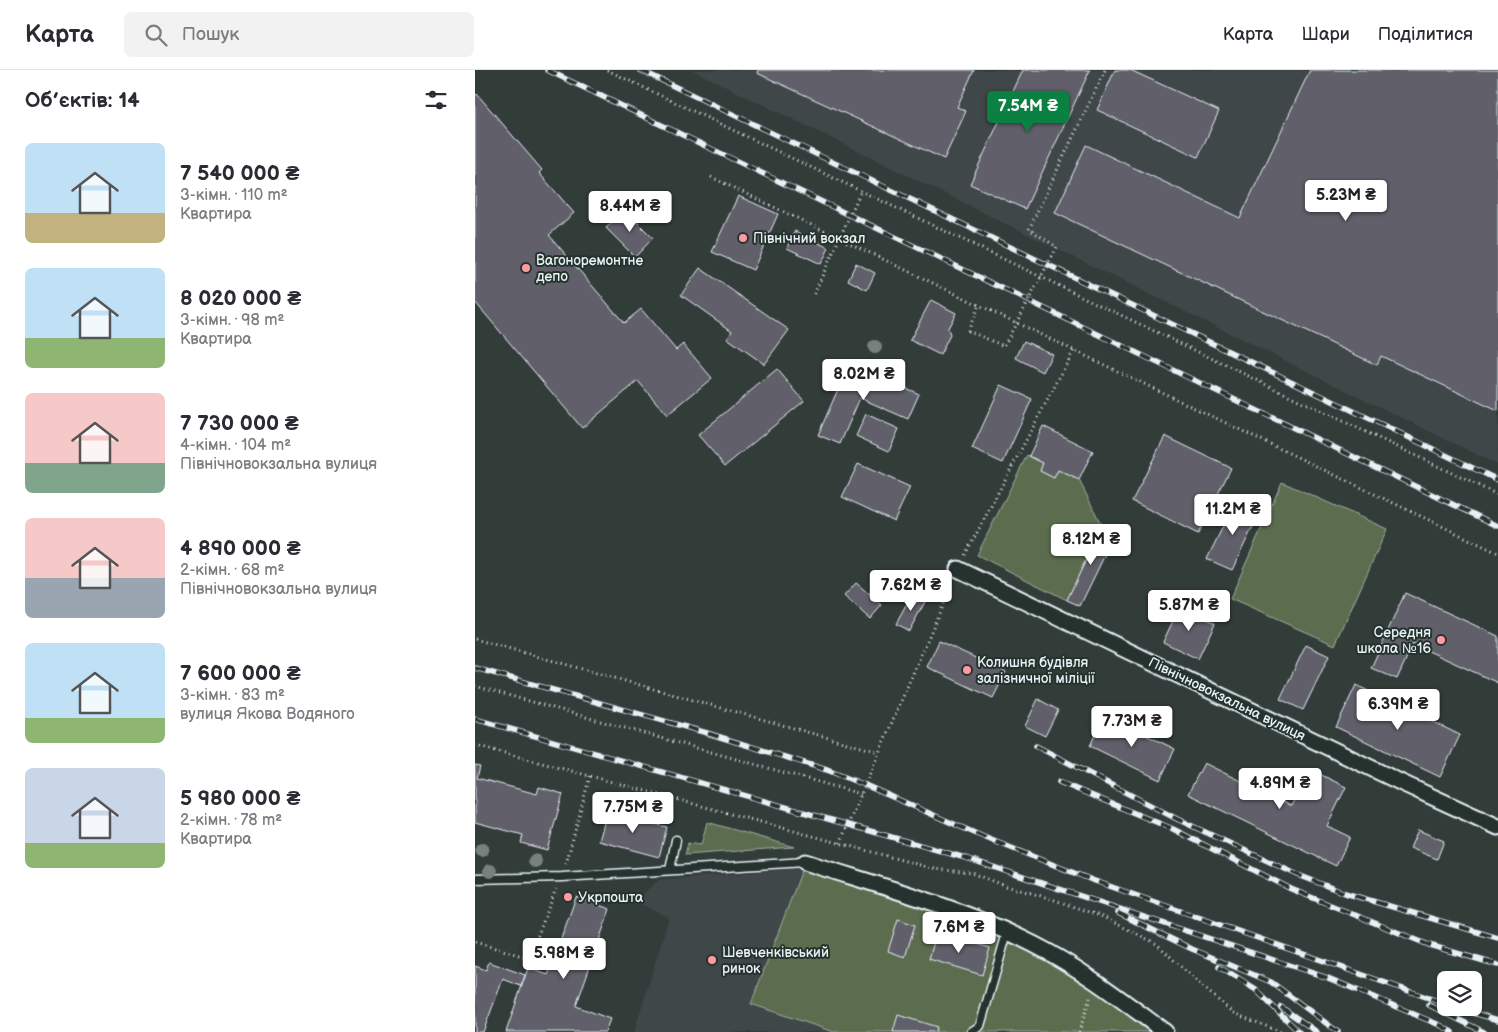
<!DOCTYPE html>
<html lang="uk">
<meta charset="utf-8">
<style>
:root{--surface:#fff;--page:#f2f2f3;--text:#2b2b33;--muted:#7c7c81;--line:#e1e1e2;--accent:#0b8043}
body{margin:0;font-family:"Balsamiq Sans",sans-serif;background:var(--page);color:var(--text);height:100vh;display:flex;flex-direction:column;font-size:19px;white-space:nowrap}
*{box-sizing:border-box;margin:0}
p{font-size:16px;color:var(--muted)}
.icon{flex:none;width:28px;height:28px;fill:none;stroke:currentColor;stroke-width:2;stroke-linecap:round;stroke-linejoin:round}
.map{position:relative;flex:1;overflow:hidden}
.side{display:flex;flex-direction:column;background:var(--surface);width:475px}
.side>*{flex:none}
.tools{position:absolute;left:962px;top:901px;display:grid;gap:10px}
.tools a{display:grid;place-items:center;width:45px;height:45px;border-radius:8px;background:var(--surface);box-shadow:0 1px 4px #0004;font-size:25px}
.price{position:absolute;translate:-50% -42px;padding:0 11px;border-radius:5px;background:#fff;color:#222;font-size:16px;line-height:32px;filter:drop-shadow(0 1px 2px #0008)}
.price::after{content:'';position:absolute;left:50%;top:30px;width:15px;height:11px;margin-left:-8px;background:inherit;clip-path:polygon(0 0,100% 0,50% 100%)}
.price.current{background:var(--accent);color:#fff}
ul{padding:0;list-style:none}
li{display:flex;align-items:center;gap:15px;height:125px;padding:0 25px}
li span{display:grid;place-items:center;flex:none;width:140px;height:100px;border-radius:8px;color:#555}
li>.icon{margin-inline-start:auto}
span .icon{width:60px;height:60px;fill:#fffc;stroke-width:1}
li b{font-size:21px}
h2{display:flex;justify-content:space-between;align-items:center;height:60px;padding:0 25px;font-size:21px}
header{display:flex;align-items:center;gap:30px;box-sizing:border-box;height:70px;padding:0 25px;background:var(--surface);border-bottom:1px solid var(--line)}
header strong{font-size:24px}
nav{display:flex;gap:28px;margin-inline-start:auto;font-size:18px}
.search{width:350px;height:45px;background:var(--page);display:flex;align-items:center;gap:12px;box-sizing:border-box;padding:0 18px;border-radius:8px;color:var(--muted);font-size:19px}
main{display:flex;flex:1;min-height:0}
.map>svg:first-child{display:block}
.built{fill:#404648}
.green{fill:#5b6d50;stroke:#a2afa4}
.building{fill:#605f6b;stroke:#e8f1f8}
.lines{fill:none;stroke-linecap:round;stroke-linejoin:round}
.service-casing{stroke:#e8f1f8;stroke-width:11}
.minor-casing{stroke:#e8f1f8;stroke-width:19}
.path{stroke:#e8f1f8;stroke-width:3;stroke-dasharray:1 4;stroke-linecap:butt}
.service{stroke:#26332d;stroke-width:8}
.minor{stroke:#26332d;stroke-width:15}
.rail-casing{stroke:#e8f1f8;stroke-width:5.5}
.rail{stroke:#26332d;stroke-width:4;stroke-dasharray:11;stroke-linecap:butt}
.path-bridge{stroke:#e8f1f8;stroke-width:3;stroke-dasharray:1 4;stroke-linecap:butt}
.tree{fill:#77827d}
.poi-dot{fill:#ff9aa2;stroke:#26332d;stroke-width:2}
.labels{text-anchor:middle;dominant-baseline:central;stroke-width:4;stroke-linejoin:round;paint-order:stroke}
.poi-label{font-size:14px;fill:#e8f1f8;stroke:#26332d;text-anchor:start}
.street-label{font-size:14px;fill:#e8f1f8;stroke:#26332d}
</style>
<header>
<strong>Карта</strong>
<div class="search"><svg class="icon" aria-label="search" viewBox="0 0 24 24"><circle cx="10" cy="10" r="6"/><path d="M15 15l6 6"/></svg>Пошук</div>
<nav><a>Карта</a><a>Шари</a><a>Поділитися</a></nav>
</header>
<main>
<section class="side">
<h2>Об’єктів: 14<svg class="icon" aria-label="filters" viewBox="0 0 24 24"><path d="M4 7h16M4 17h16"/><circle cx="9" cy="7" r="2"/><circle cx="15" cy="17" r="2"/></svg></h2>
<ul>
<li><span style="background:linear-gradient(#bfe0f5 70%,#c2b280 0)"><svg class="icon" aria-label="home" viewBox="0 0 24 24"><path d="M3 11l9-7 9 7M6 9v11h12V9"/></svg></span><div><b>7 540 000 ₴</b><p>3-кімн. · 110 m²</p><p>Квартира</p></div></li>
<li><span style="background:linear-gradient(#bfe0f5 70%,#8fb573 0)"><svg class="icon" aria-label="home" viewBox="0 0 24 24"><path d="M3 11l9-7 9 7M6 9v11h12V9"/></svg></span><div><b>8 020 000 ₴</b><p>3-кімн. · 98 m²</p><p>Квартира</p></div></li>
<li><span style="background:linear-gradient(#f6c9c9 70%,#7fa58c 0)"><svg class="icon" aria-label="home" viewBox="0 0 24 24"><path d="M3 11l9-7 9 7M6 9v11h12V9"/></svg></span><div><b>7 730 000 ₴</b><p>4-кімн. · 104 m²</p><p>Північновокзальна вулиця</p></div></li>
<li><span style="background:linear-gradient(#f6c9c9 60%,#9aa5b1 0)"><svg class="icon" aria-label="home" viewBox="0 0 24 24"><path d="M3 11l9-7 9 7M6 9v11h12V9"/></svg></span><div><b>4 890 000 ₴</b><p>2-кімн. · 68 m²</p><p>Північновокзальна вулиця</p></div></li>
<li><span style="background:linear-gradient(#bfe0f5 75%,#8fb573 0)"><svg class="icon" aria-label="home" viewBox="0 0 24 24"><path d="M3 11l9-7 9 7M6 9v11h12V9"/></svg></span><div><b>7 600 000 ₴</b><p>3-кімн. · 83 m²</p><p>вулиця Якова Водяного</p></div></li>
<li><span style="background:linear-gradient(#c9d6e8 75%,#8fb573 0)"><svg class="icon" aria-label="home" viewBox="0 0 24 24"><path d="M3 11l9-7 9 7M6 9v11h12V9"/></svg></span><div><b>5 980 000 ₴</b><p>2-кімн. · 78 m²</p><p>Квартира</p></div></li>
</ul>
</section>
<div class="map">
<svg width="1023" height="962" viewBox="0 0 1023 962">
<rect width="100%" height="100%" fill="#323c39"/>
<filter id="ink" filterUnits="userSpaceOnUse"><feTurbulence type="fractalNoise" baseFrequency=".02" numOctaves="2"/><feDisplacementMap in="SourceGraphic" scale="10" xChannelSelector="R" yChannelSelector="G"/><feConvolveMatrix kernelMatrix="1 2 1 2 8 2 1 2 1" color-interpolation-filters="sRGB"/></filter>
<g filter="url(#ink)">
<!-- built -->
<g class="built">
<path d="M217,0H1023V395Z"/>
<path d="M328,798L276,933L359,962H159L194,847L159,831L184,810Z"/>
</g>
<!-- green -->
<g class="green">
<path d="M552,385L568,393L565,401L579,408L583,400L604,410L627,456L592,530L502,485Z"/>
<path d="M807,412L912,459L860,575L755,529Z"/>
<path d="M232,752L319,777L210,785L213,773L226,775Z"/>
<path d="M330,792L560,875L690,962H359L276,934Z"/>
</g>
<!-- building -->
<g class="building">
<path d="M283,0H499L482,37L491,41L469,89L282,3Z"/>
<path d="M548,0H615L550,139L495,114Z"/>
<path d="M640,0H655L744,41L723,87L622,40Z"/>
<path d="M835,0H1023V341L906,286L902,295L580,143L611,75L765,148Z"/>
<path d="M2,24L67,100L64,103L99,143L74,165L149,253L166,239L201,280L208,274L237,308L192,345L163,311L107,358L0,232V26Z"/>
<path d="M263,126L303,144L278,200L237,182Z"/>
<path d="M150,140L178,168L160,187L131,158Z"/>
<path d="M320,161L354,178L346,194L312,178Z"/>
<path d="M381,193L400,203L392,220L373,210Z"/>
<path d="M225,198L314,260L289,294L252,268L257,261L206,225Z"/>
<path d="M456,230L481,243L473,258L475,265L465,285L435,270Z"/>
<path d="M549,271L577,284L568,302L541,288Z"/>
<path d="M374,294L444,324L433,349L385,328L365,374L343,365Z"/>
<path d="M302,299L329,331L250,396L223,365Z"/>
<path d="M526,315L557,329L528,393L497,379Z"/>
<path d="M391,344L424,359L414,381L381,366Z"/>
<path d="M568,356L618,381L604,410L583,400L579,408L565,401L568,393L554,386Z"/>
<path d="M690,366L756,398L723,464L657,431Z"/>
<path d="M383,394L435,417L419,451L367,427Z"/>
<path d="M760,432L784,444L757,500L732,489Z"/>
<path d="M627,456L641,462L605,536L592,530Z"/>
<path d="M381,513L407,535L395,549L369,526Z"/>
<path d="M438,523L451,530L434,561L421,554Z"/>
<path d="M930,523L1023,566V613L938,574L922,609L896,598Z"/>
<path d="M705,536L740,553L723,589L688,572Z"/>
<path d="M464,571L531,602L518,628L452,597Z"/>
<path d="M831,575L854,586L828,640L805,629Z"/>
<path d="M881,615L985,665L965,707L861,657Z"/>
<path d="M563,629L583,640L570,666L550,656Z"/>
<path d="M629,645L700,679L685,710L615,676Z"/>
<path d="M729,693L816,736L834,699L871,717L852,756L875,767L861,796L713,724Z"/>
<path d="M0,695L5,696L2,708L62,724L64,717L88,724L72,780L46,773L48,765L0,752Z"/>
<path d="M132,742L192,757L184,787L124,771Z"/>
<path d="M943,760L969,771L962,789L935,778Z"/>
<path d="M101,827L135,839L101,936L135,949L130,962H31L53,898L73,905Z"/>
<path d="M423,849L440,855L430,887L413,881Z"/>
<path d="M462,862L515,878L507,905L454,889Z"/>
<path d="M14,892L50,905L46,916L28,909L8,962H0V896L11,900Z"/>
<path d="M423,945L462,957L460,962H418Z"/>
</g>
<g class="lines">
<defs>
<g id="service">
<path d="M195,800L201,770"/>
<path d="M0,809L87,807L330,792"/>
<path d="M496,962L505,956L532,863"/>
</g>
<g id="minor">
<path d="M483,499L927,713L1023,757"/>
<path d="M330,792C408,817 488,838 560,875C607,899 648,931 690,962"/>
</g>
</defs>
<!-- service casing -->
<use href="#service" class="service-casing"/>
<!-- minor casing -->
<use href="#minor" class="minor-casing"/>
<!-- path -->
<g class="path">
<path d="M132,0L1023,425"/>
<path d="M236,107L1023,483"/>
<path d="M554,159L630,0"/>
<path d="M339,224L386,121"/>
<path d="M493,261L504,235"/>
<path d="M490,485L599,280"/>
<path d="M0,569L404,682"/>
<path d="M0,616L386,724"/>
<path d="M0,675L460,799L497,803L531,816L577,829L628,847L682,874L720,910L758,943L806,962"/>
<path d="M365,773L477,513"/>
<path d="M91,794L115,706"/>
<path d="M0,872L54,888L81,819"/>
<path d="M604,962L615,928"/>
</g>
<!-- service -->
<use href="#service" class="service"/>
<!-- minor -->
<use href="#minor" class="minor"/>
<defs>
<g id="rail">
<path d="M72,0L1023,456"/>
<path d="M165,0L1023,410"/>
<path d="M0,598L232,663L352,700L390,715L511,768L617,810L971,934"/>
<path d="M0,649L494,789L853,908L967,956L977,962"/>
<path d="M561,676L702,749L823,805L870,823L1023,868"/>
<path d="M584,712L698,759L816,819L954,875L1023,895"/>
<path d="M643,843L717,879L796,912L863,962"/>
<path d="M744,897L781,920L824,962"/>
<path d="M954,935L1009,962"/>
<path d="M806,937L842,962"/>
<path d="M981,938L1023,950"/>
</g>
</defs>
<!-- rail casing -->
<use href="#rail" class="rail-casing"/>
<!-- rail -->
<use href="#rail" class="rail"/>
<!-- path-bridge -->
<path class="path-bridge" d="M493,261L529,276L582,177L554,159"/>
</g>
<!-- trees -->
<g class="tree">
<circle cx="400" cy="277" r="7"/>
<circle cx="7" cy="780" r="7"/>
<circle cx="60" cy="791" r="7"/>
<circle cx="15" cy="801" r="7"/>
</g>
</g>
<!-- markers -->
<g class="poi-dot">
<circle cx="268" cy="168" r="5"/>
<circle cx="51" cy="198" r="5"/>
<circle cx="966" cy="570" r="5"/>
<circle cx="492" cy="600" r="5"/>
<circle cx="93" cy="827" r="5"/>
<circle cx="237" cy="890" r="5"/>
</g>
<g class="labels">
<!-- poi labels -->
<g class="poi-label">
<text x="278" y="168">Північний вокзал</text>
<text x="61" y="190">Вагоноремонтне<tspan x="61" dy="16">депо</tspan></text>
<text x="956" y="562" text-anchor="end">Середня<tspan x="956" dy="16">школа №16</tspan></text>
<text x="502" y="592">Колишня будівля<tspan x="502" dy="16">залізничної міліції</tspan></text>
<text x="103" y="827">Укрпошта</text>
<text x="247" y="882">Шевченківський<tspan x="247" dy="16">ринок</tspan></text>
</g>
<!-- street labels -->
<g class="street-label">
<text transform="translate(752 629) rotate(26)">Північновокзальна вулиця</text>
</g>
</g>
</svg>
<div class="tools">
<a><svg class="icon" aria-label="layers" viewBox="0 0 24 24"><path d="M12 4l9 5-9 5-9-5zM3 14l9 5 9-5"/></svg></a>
</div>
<b class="price current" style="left:553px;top:63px">7.54M ₴</b>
<b class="price" style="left:871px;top:152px">5.23M ₴</b>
<b class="price" style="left:155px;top:163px">8.44M ₴</b>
<b class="price" style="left:389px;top:331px">8.02M ₴</b>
<b class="price" style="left:758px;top:466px">11.2M ₴</b>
<b class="price" style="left:616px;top:496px">8.12M ₴</b>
<b class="price" style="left:436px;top:542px">7.62M ₴</b>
<b class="price" style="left:714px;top:562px">5.87M ₴</b>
<b class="price" style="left:923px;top:661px">6.39M ₴</b>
<b class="price" style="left:657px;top:678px">7.73M ₴</b>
<b class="price" style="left:805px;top:740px">4.89M ₴</b>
<b class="price" style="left:158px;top:764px">7.75M ₴</b>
<b class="price" style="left:484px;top:884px">7.6M ₴</b>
<b class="price" style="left:89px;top:910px">5.98M ₴</b>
</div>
</main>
